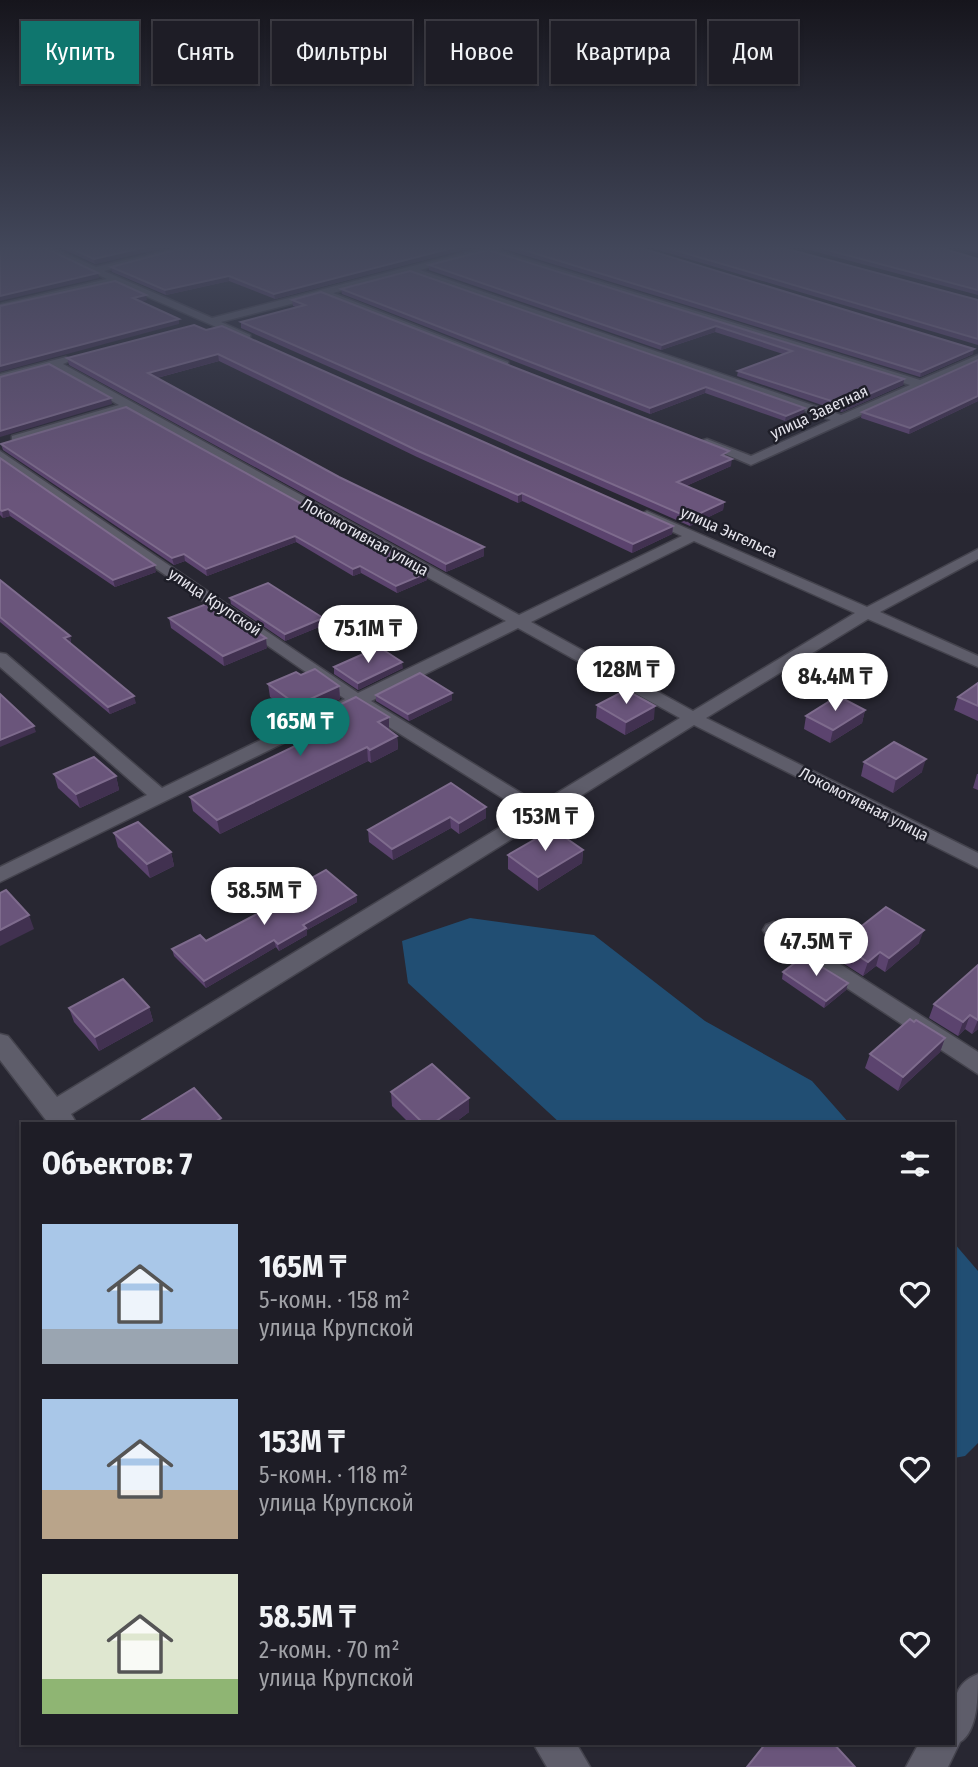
<!DOCTYPE html>
<html lang="ru">
<meta charset="utf-8">
<style>
:root{--surface:#1e1d26;--page:#2b2a32;--text:#f1f3f6;--muted:#a1a2a7;--line:#3c3b43;--accent:#0f766e}
body{margin:0;font-family:"Fira Sans Condensed",sans-serif;background:var(--page);color:var(--text);height:100vh;display:flex;flex-direction:column;font-size:26px;white-space:nowrap}
*{box-sizing:border-box;margin:0}
p{font-size:23px;color:var(--muted)}
.icon{flex:none;width:38px;height:38px;fill:none;stroke:currentColor;stroke-width:2;stroke-linecap:round;stroke-linejoin:round}
.map{position:relative;flex:1;overflow:hidden}
.panel{position:absolute;left:21px;top:1122px;width:934px;height:623px;display:flex;flex-direction:column;background:var(--surface);border-radius:0px;box-shadow:0 2px 5px #0004,0 0 0 2px var(--line)}
.panel>*{flex:none}
.banner{position:absolute;left:21px;top:21px;width:936px;height:63px;display:flex;gap:14px}
.price{position:absolute;translate:-50% -60px;padding:0 16px;border-radius:24px;background:#fff;color:#222;font-size:23px;line-height:46px;filter:drop-shadow(0 2px 4px #0008)}
.price::after{content:'';position:absolute;left:50%;top:42px;width:21px;height:16px;margin-left:-10px;background:inherit;clip-path:polygon(0 0,100% 0,50% 100%)}
.price.current{background:var(--accent);color:#fff}
ul{padding:0;list-style:none}
li{display:flex;align-items:center;gap:21px;height:175px;padding:0 21px}
li span{display:grid;place-items:center;flex:none;width:196px;height:140px;border-radius:0px;color:#555}
li>.icon{margin-inline-start:auto}
span .icon{width:84px;height:84px;fill:#fffc;stroke-width:1}
li b{font-size:30px}
h2{display:flex;justify-content:space-between;align-items:center;height:84px;padding:0 21px;font-size:30px}
.pill{padding:0 24px;border-radius:0px;background:var(--surface);box-shadow:0 2px 5px #0004,0 0 0 2px var(--line);font-size:24px;line-height:63px}
.pill.current{background:var(--accent);color:#fff}
.map>svg:first-child{display:block}
.water{fill:#214e73}
.lines{fill:none;stroke-linecap:round;stroke-linejoin:round}
.minor-casing{stroke:#44434d;stroke-width:3}
.minor{fill:#5e5d6a;fill-rule:evenodd}
.wall{fill:#5b436e}
.shaded-wall{fill:#413150}
.building{fill:#6a557b;stroke:#7e6b8d;stroke-width:2}
.labels{text-anchor:middle;dominant-baseline:central;stroke-width:5;stroke-linejoin:round;paint-order:stroke}
.far-street-label{font-size:16px;fill:#e6e5ed;stroke:#1e1e28}
</style>
<div class="map">
<svg width="978" height="1767" viewBox="0 0 978 1767">
<rect width="100%" height="100%" fill="#282732"/>
<!-- water -->
<g class="water">
<path d="M470,918L594,935L705,1021L812,1081L849,1123H560L408,983L402,941Z"/>
<path d="M954,1243L978,1271V1443L965,1456L954,1458Z"/>
</g>
<g class="lines">
<defs>
<g id="minor">
<path d="M39,247H51L96,267L180,247H197L104,271L212,318L486,247H502L498,250L920,380L978,355V362L751,465L697,442L707,439L751,456L831,420L410,273L333,293L508,362V366H500L322,296L221,322L250,335V339L246,340L116,283L0,310V304L107,279ZM488,252L910,385L841,415L420,270Z"/>
<path d="M66,357L72,360L63,364L519,615L682,536L642,518L640,515L647,511L867,607L978,549V559L880,612L978,656V667L868,619L706,718L978,853V868L694,725L71,1114L77,1124H49L0,1060V1034L8,1036L57,1097L525,812L357,707L0,882V867L147,795L0,667V653L6,654L162,788L345,699L0,461V451L358,693L506,621L128,410L12,442V436L119,405L51,367L0,380V374ZM694,541L855,613L693,711L531,622ZM518,628L680,718L539,804L371,701Z"/>
<path d="M774,922L978,1052V1074L766,935L763,930L766,925Z"/>
<path d="M978,1674C978,1696 978,1731 960,1742L948,1767H906L919,1743H954C954,1714 947,1686 978,1674Z"/>
<path d="M533,1743H576L590,1767H547Z"/>
</g>
</defs>
<!-- minor casing -->
<use href="#minor" class="minor-casing"/>
<!-- minor -->
<use href="#minor" class="minor"/>
</g>
<!-- wall -->
<g class="wall">
<path d="M58,247H167L95,264Z"/>
<path d="M187,247H474L275,299L229,281L166,295L112,272L111,267Z"/>
<path d="M503,247H638L973,354L920,377L504,249Z"/>
<path d="M648,247H780L978,300V345Z"/>
<path d="M798,247H938L978,259V295Z"/>
<path d="M955,247H978V253Z"/>
<path d="M488,250L904,379L903,385L842,412L737,376L738,371L783,354L715,332L661,350L429,270V265Z"/>
<path d="M341,289L804,413L785,421L705,393L650,414L342,294Z"/>
<path d="M292,300L728,457L731,466L686,486L724,502L723,510L690,526L241,328V322L296,307L293,306Z"/>
<path d="M194,325L673,526L672,534L632,553L522,501L518,503L417,457L219,361L157,378L484,556L446,572L69,365L67,358Z"/>
<path d="M978,360V401L909,434L861,418L862,412Z"/>
<path d="M126,407L427,580L397,593L361,573L353,576L296,542L207,576L185,561L174,565L3,450L1,444Z"/>
<path d="M0,458L156,572L115,587L10,516L3,518L0,515Z"/>
<path d="M0,580L70,636L71,643H70L136,703L110,714L0,622Z"/>
<path d="M230,598L323,618L324,625L285,641L231,604Z"/>
<path d="M169,618L267,648L224,666L171,628Z"/>
<path d="M334,667L403,668L358,690L334,674Z"/>
<path d="M301,675L339,686L340,699L299,719L270,697L268,684Z"/>
<path d="M978,683V721L954,710L958,697Z"/>
<path d="M376,695L452,700L409,721L376,701Z"/>
<path d="M597,705L654,719L625,735L596,718Z"/>
<path d="M865,710L862,723L830,743L804,729L806,716Z"/>
<path d="M314,717L389,731L397,736L398,749L371,763L368,761L220,834L193,811L190,797L320,734L315,730Z"/>
<path d="M864,762L922,772L893,793L861,776Z"/>
<path d="M54,774L116,776L119,790L80,808L58,788Z"/>
<path d="M977,774H978V790L973,788Z"/>
<path d="M486,807V818L459,834L451,828L393,860L369,842L368,830Z"/>
<path d="M114,833L171,852L174,866L150,878L118,847Z"/>
<path d="M583,850L582,863L538,891L508,869V855Z"/>
<path d="M301,884L356,895L357,902L307,930V935L279,951L276,947L206,988L174,956L172,949L206,941L302,890Z"/>
<path d="M919,943L885,972L876,966L863,976L835,958L839,944Z"/>
<path d="M978,965V1029L972,1034L965,1029L958,1036L929,1018L934,1004Z"/>
<path d="M783,972L848,983L846,990L824,1008L782,979Z"/>
<path d="M149,1007L153,1021L99,1051L74,1022L69,1008Z"/>
<path d="M914,1022L945,1038L940,1052L898,1091L865,1068L870,1054Z"/>
<path d="M391,1092L469,1112L453,1124H410L392,1106Z"/>
</g>
<!-- shaded-wall -->
<g class="shaded-wall">
<path d="M146,247H167L95,264L94,259Z"/>
<path d="M456,247H474L275,299L274,294Z"/>
<path d="M98,273L99,278L0,301V296Z"/>
<path d="M229,276V281L166,295L165,290Z"/>
<path d="M146,295L147,300L134,303L133,298Z"/>
<path d="M179,319V324L0,372V366Z"/>
<path d="M716,326L715,332L661,350L662,345Z"/>
<path d="M974,349L973,354L920,377L921,372Z"/>
<path d="M218,354L219,361L149,380L148,373Z"/>
<path d="M904,379L903,385L842,412L844,405Z"/>
<path d="M706,387L705,393L650,414V408Z"/>
<path d="M978,396V401L909,434L910,428Z"/>
<path d="M111,398L112,404L0,437V431Z"/>
<path d="M805,408L804,413L785,421L786,416Z"/>
<path d="M732,459L731,466L677,490V482Z"/>
<path d="M522,493V501L518,503V495Z"/>
<path d="M724,502L723,510L690,526V518Z"/>
<path d="M8,509L10,516L3,518L2,511Z"/>
<path d="M673,526L672,534L632,553L633,544Z"/>
<path d="M295,536L296,542L207,576L206,569Z"/>
<path d="M484,547V556L446,572V564Z"/>
<path d="M184,554L185,561L174,565L172,558Z"/>
<path d="M155,565L156,572L115,587L113,580Z"/>
<path d="M360,566L361,573L353,576V569Z"/>
<path d="M427,573V580L397,593L396,586Z"/>
<path d="M323,618L324,625L285,641V634Z"/>
<path d="M70,636L71,643L65,645L64,638Z"/>
<path d="M266,638L267,648L224,666L223,656Z"/>
<path d="M402,662L403,668L358,690V683Z"/>
<path d="M339,686L340,699L299,719L297,705Z"/>
<path d="M452,693V700L409,721L408,714Z"/>
<path d="M134,696L136,703L110,714L108,707Z"/>
<path d="M655,706L654,719L625,735L626,722Z"/>
<path d="M865,710L862,723L830,743L833,730Z"/>
<path d="M389,717V730L378,722Z"/>
<path d="M34,726L36,732L0,747V740Z"/>
<path d="M397,736L398,749L371,763L370,750Z"/>
<path d="M367,747L368,761L220,834L217,820Z"/>
<path d="M926,759L922,772L893,793L896,779Z"/>
<path d="M116,776L119,790L80,808L76,794Z"/>
<path d="M486,807V818L459,834V823Z"/>
<path d="M450,817L451,828L393,860L392,849Z"/>
<path d="M583,850L582,863L538,891V877Z"/>
<path d="M171,852L174,866L150,878L147,864Z"/>
<path d="M356,895L357,902L307,930V935L279,951L278,944L303,925Z"/>
<path d="M29,915L34,929L0,946V930Z"/>
<path d="M924,930L919,943L885,972L889,958Z"/>
<path d="M274,940L276,947L206,988L204,981Z"/>
<path d="M880,952L876,966L863,976L868,962Z"/>
<path d="M848,983L846,990L824,1008L826,1001Z"/>
<path d="M149,1007L153,1021L99,1051L95,1037Z"/>
<path d="M970,1015L965,1029L958,1036L963,1022Z"/>
<path d="M978,1020V1029L972,1034Z"/>
<path d="M945,1038L940,1052L898,1091L903,1077Z"/>
<path d="M469,1098V1112L453,1124H432Z"/>
<path d="M221,1118L223,1124H212Z"/>
</g>
<!-- building -->
<g class="building">
<path d="M2,247H43L98,273L0,296V248Z"/>
<path d="M68,247H146L94,259Z"/>
<path d="M187,247H456L274,294L229,276L165,290L111,267Z"/>
<path d="M514,247H638L974,349L921,372Z"/>
<path d="M664,247H780L978,300V339Z"/>
<path d="M816,247H938L978,259V290Z"/>
<path d="M488,250L904,379L844,405L738,371L792,351L716,326L662,345L429,265Z"/>
<path d="M410,271L805,408L786,416L706,387L650,408L341,289Z"/>
<path d="M115,281L146,295L133,298L179,319L0,366V306Z"/>
<path d="M321,292L729,451L722,455L732,459L677,482L724,502L690,518L241,322L305,305L292,300Z"/>
<path d="M194,325L206,330L222,326L673,526L633,544L522,493L518,495L416,450L218,354L148,373L339,477L484,547L446,564L67,358Z"/>
<path d="M978,360V396L910,428L862,412Z"/>
<path d="M49,364L111,398L0,431V377Z"/>
<path d="M126,407L427,573L396,586L360,566L353,569L295,536L206,569L184,554L172,558L1,444Z"/>
<path d="M0,458L155,565L113,580L8,509L2,511L0,510Z"/>
<path d="M0,580L70,636L64,638L134,696L108,707L0,617Z"/>
<path d="M268,583L323,618L285,634L230,598Z"/>
<path d="M212,602L266,638L223,656L169,618Z"/>
<path d="M379,647L402,662L358,683L334,667Z"/>
<path d="M315,669L339,686L297,705L268,684L296,672L301,675Z"/>
<path d="M420,673L452,693L408,714L376,695Z"/>
<path d="M978,683V706L958,697Z"/>
<path d="M626,690L655,706L626,722L597,705Z"/>
<path d="M0,694L34,726L0,740Z"/>
<path d="M838,696L865,710L833,730L806,716Z"/>
<path d="M356,697L389,717L378,722L397,736L370,750L367,747L217,820L190,797L330,729L314,717Z"/>
<path d="M894,742L926,759L896,779L864,762Z"/>
<path d="M94,757L116,776L76,794L54,774Z"/>
<path d="M451,783L486,807L459,823L450,817L392,849L368,830Z"/>
<path d="M138,822L171,852L147,864L114,833Z"/>
<path d="M553,829L583,850L538,877L508,855Z"/>
<path d="M326,870L356,895L303,925L306,928L278,944L274,940L204,981L172,949L200,935L206,941L306,888L301,884Z"/>
<path d="M6,890L29,915L0,930V893Z"/>
<path d="M886,907L924,930L889,958L880,952L868,962L839,944Z"/>
<path d="M804,956L848,983L826,1001L783,972Z"/>
<path d="M978,965V1020L970,1015L963,1022L934,1004Z"/>
<path d="M123,979L149,1007L95,1037L69,1008Z"/>
<path d="M910,1019L914,1022L916,1020L945,1038L903,1077L870,1054Z"/>
<path d="M432,1064L469,1098L432,1124H424L391,1092Z"/>
<path d="M194,1088L221,1118L212,1124H145L142,1120Z"/>
<path d="M766,1743H833L855,1767H747Z"/>
</g>
<!-- sky -->
<linearGradient id="sky" x2="0" y2="1"><stop stop-color="#16151c"/><stop offset="0.5" stop-color="#42475a"/><stop offset="1" stop-color="#42475a" stop-opacity="0"/></linearGradient>
<rect width="978" height="495" fill="url(#sky)"/>
<g class="labels">
<!-- far-street labels -->
<g class="far-street-label">
<text transform="translate(819 412) rotate(-25)">улица Заветная</text>
<text transform="translate(729 532) rotate(24)">улица Энгельса</text>
<text transform="translate(365 537) rotate(29)">Локомотивная улица</text>
<text transform="translate(215 602) rotate(34)">улица Крупской</text>
<text transform="translate(864 804) rotate(27)">Локомотивная улица</text>
</g>
</g>
</svg>
<b class="price" style="left:368px;top:665px">75.1M ₸</b>
<b class="price" style="left:626px;top:706px">128M ₸</b>
<b class="price" style="left:835px;top:713px">84.4M ₸</b>
<b class="price current" style="left:300px;top:758px">165M ₸</b>
<b class="price" style="left:545px;top:853px">153M ₸</b>
<b class="price" style="left:264px;top:927px">58.5M ₸</b>
<b class="price" style="left:816px;top:978px">47.5M ₸</b>
<div class="banner">
<a class="pill current">Купить</a>
<a class="pill">Снять</a>
<a class="pill">Фильтры</a>
<a class="pill">Новое</a>
<a class="pill">Квартира</a>
<a class="pill">Дом</a>
</div>
<section class="panel">
<h2>Объектов: 7<svg class="icon" aria-label="filters" viewBox="0 0 24 24"><path d="M4 7h16M4 17h16"/><circle cx="9" cy="7" r="2"/><circle cx="15" cy="17" r="2"/></svg></h2>
<ul>
<li><span style="background:linear-gradient(#a9c7e8 75%,#9aa5b1 0)"><svg class="icon" aria-label="home" viewBox="0 0 24 24"><path d="M3 11l9-7 9 7M6 9v11h12V9"/></svg></span><div><b>165M ₸</b><p>5-комн. · 158 m²</p><p>улица Крупской</p></div><svg class="icon" aria-label="heart" viewBox="0 0 24 24"><path d="M12 20l-8-8c-3-5 5-10 8-4 3-6 11-1 8 4z"/></svg></li>
<li><span style="background:linear-gradient(#a9c7e8 65%,#b9a48a 0)"><svg class="icon" aria-label="home" viewBox="0 0 24 24"><path d="M3 11l9-7 9 7M6 9v11h12V9"/></svg></span><div><b>153M ₸</b><p>5-комн. · 118 m²</p><p>улица Крупской</p></div><svg class="icon" aria-label="heart" viewBox="0 0 24 24"><path d="M12 20l-8-8c-3-5 5-10 8-4 3-6 11-1 8 4z"/></svg></li>
<li><span style="background:linear-gradient(#dfe7d0 75%,#8fb573 0)"><svg class="icon" aria-label="home" viewBox="0 0 24 24"><path d="M3 11l9-7 9 7M6 9v11h12V9"/></svg></span><div><b>58.5M ₸</b><p>2-комн. · 70 m²</p><p>улица Крупской</p></div><svg class="icon" aria-label="heart" viewBox="0 0 24 24"><path d="M12 20l-8-8c-3-5 5-10 8-4 3-6 11-1 8 4z"/></svg></li>
</ul>
</section>
</div>
